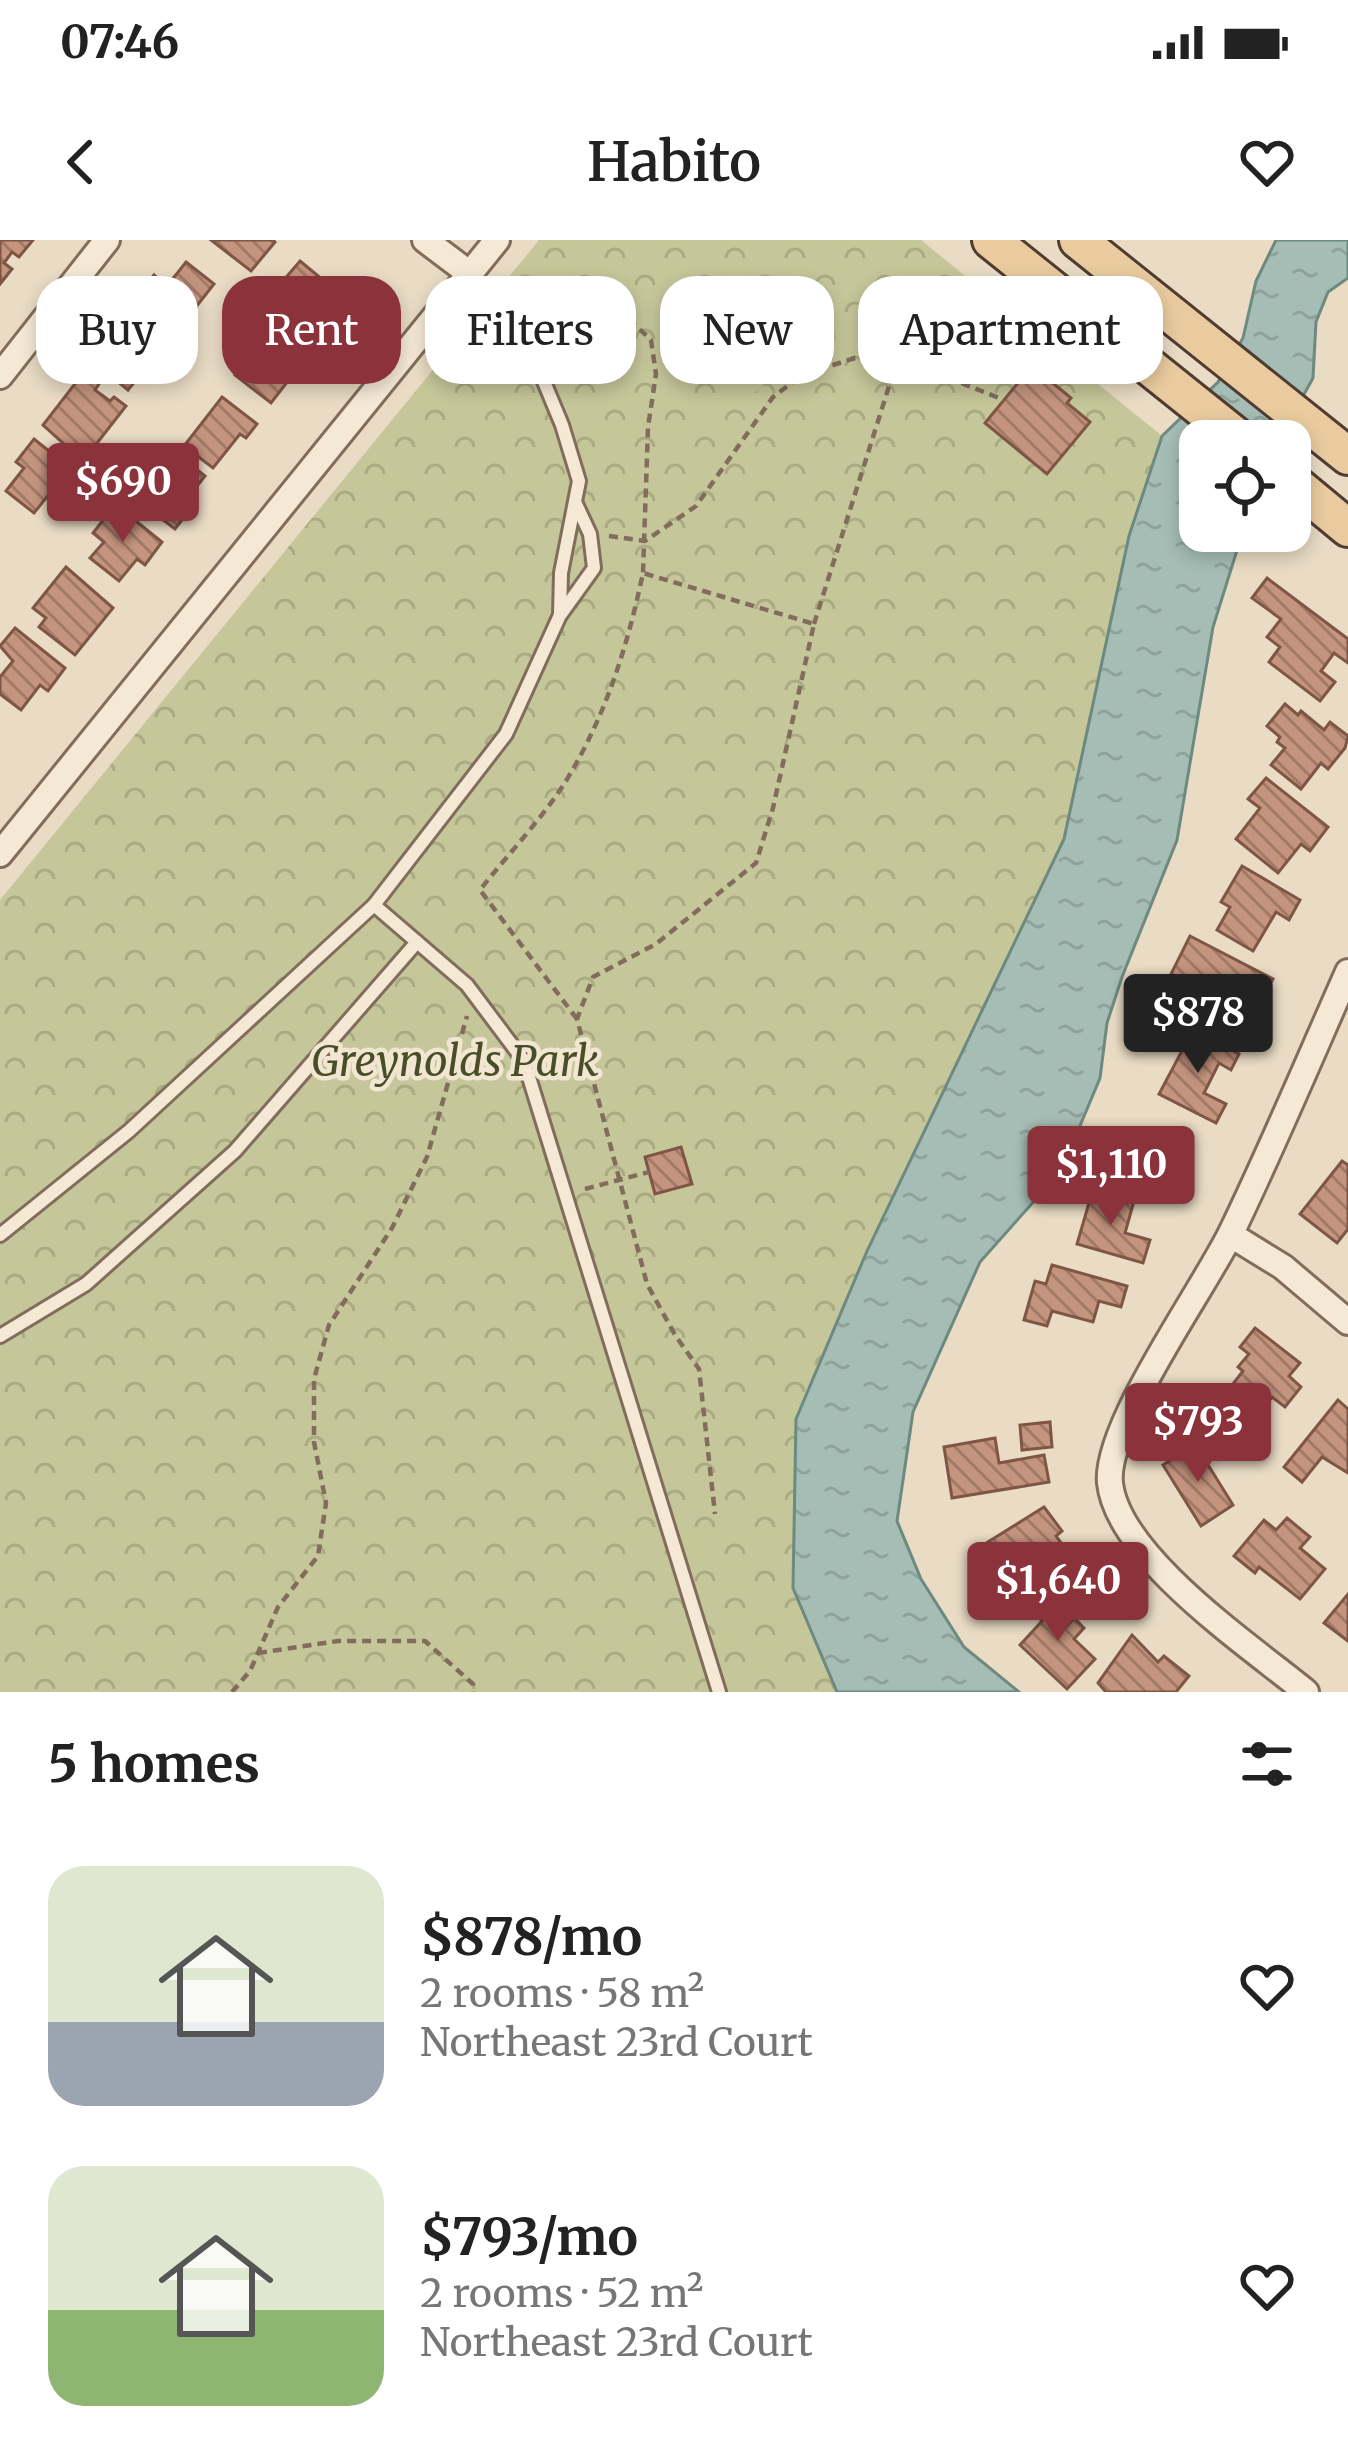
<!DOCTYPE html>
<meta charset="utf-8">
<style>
:root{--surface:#fff;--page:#f6f6f6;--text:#222;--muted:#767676;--accent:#8b323b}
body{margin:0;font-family:Merriweather,serif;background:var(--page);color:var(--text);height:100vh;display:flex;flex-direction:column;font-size:45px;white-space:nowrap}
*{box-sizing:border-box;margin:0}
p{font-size:39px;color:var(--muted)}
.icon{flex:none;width:66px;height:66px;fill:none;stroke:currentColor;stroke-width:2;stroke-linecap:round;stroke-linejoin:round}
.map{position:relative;height:1452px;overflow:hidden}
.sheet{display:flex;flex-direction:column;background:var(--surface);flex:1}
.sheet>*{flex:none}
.top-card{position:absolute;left:36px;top:36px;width:1278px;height:108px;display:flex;gap:24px}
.fabs{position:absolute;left:1179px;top:180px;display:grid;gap:24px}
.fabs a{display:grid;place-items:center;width:132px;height:132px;border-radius:24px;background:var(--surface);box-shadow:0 6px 18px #0003;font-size:60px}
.price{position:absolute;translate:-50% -102px;padding:0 27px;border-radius:12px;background:var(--accent);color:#fff;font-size:39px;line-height:78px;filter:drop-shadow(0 3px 6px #0008)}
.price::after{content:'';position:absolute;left:50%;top:72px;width:36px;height:27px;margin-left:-18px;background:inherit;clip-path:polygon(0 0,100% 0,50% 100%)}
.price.selected{background:#222;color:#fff}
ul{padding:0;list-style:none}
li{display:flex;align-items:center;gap:36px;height:300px;padding:0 48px}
li span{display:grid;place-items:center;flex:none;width:336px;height:240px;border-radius:36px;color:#555}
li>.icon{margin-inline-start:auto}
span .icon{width:144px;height:144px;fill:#fffc;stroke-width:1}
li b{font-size:51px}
h2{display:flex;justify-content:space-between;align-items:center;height:144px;padding:0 48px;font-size:51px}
.chip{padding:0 42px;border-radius:36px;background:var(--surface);box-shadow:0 6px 18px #0003;font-size:42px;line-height:108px}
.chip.selected{background:var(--accent);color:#fff}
.status{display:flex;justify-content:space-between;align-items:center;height:84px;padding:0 60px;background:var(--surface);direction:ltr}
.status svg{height:33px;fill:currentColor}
header{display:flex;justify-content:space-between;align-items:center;height:156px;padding:0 48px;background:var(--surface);font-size:54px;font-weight:600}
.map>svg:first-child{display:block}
.park{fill:url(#park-crowns)}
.garden{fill:#c5c699}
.water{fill:url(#water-ripples);stroke:#6d8a80;stroke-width:3}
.building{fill:url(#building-back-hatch);stroke:#7f5645;stroke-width:3}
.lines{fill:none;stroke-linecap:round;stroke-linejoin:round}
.service-casing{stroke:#826d5c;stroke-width:18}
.minor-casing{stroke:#826d5c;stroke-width:30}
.primary-casing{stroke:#503c30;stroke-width:42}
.path{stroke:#826d5c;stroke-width:4.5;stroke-dasharray:9 6;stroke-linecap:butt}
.service{stroke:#f5e9d6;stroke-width:12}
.minor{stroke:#f5e9d6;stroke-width:24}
.primary{stroke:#e9cb9f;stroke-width:36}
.labels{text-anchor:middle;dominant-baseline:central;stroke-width:9;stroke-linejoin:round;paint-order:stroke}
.park-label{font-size:42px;font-style:italic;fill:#484e27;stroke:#f2e6d3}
</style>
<div class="status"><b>07:46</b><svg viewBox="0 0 49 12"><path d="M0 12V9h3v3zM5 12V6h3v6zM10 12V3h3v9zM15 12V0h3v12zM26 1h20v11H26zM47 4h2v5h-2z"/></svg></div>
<header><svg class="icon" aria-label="back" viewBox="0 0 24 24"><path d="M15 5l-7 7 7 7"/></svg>Habito<svg class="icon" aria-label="heart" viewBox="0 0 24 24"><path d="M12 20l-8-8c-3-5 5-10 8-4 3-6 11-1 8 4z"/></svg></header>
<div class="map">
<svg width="1348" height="1452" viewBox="0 0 1348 1452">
<defs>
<pattern id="park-crowns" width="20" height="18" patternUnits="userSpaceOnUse" patternTransform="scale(3)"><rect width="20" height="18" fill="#c5c699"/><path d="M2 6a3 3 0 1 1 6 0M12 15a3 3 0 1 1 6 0" fill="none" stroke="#aaaa83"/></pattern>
<pattern id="water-ripples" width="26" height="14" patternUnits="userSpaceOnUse" patternTransform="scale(3)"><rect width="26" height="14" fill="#a5bdb4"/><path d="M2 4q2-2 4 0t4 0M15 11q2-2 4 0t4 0" fill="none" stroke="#8fa29a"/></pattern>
<pattern id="building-back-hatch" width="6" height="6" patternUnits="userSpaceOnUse" patternTransform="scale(3)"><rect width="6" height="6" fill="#c4947e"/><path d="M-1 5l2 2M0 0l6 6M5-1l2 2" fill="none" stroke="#a07967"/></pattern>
</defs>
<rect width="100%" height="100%" fill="#e9dbc4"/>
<!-- park -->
<path class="park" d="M539,0H921L1162,196L1129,296L1064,599L867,1011L796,1179L793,1348L837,1452H0V660Z"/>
<!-- garden -->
<path class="garden" d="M784,40L825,78L756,152L715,114Z"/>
<!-- water -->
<path class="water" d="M1276,0H1348V38L1328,52L1316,82L1313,138L1278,201H1200V291H1243L1213,387L1177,600L1122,737L1107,783L1100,838L1061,931L980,1022L913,1172L897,1281L921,1339L964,1407L1019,1452H837L793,1348L796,1179L867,1011L1064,599L1129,296L1162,196L1218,142L1243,98L1256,41Z"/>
<!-- building -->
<g class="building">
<path d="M0,0H33L19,17L12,12L4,23L12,29L0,44Z"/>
<path d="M211,0H273L275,2L251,31Z"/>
<path d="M300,21L329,45L335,38L360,58L340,82L331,74L321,85L276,49Z"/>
<path d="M186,22L214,44L178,90L136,57L154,35L167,46Z"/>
<path d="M130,75L167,104L160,113L171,121L160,134L148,125L128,150L99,126L118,103L112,97Z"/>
<path d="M257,77L301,111L281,136L288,141L271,163L235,135L250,117L239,108L245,101L241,97Z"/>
<path d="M1032,126L1071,158L1067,163L1090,182L1047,234L985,183Z"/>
<path d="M84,132L99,144L95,150L110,161L114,157L126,166L83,221L43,185Z"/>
<path d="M222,157L257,184L246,198L240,194L213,228L184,206Z"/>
<path d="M34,199L70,228L34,273L6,251L24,228L16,222Z"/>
<path d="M176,213L205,236L186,260L193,266L175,289L138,261Z"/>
<path d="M85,239L98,249L84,267L71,257Z"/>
<path d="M126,273L162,302L145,325L137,319L119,341L90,318L104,302L93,293L107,275L118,283Z"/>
<path d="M66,327L113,368L75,415L39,387L46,378L33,368Z"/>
<path d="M1267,338L1348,399V423L1334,413L1321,431L1335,442L1320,461L1269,422L1280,407L1267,397L1281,379L1252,358Z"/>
<path d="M15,388L65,428L48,451L40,445L21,470L0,454V437L13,421L0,406Z"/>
<path d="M1285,464L1298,475L1301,471L1324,490L1330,482L1348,496L1345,508L1328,529L1321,523L1301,549L1271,525L1285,508L1277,502L1280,497L1267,486Z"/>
<path d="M1266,538L1328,587L1310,611L1301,604L1278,633L1236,599L1260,568L1248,559Z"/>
<path d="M1242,626L1300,660L1289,680L1276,672L1253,711L1217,690L1230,667L1221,662Z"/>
<path d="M1190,696L1273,739L1263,758L1248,750L1239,767L1255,775L1244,796L1167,757L1177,737L1171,734Z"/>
<path d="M1193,790L1239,814L1231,830L1219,823L1204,853L1226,864L1216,883L1159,854Z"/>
<path d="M681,907L692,944L655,954L645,917Z"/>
<path d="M1342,921L1348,925V989L1337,1003L1300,974Z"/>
<path d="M1093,949L1134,961L1125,993L1150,1000L1143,1023L1077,1004Z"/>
<path d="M1052,1025L1127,1046L1121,1067L1099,1061L1093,1082L1052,1071L1047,1086L1024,1080L1035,1041L1046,1044Z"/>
<path d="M1255,1088L1300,1123L1289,1136L1301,1147L1285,1167L1272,1157L1257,1177L1226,1153L1243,1131L1238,1127L1249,1114L1240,1107Z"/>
<path d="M1338,1160L1348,1169V1233L1322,1217L1302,1242L1284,1227Z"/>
<path d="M1050,1182L1052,1207L1022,1210L1020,1185Z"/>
<path d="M995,1198L999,1223L1044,1215L1049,1242L952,1258L944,1207Z"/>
<path d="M1195,1204L1233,1265L1201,1286L1163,1225Z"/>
<path d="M1044,1267L1062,1291L1056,1296L1072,1318L1033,1346L1012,1316L1003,1322L988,1302Z"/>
<path d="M1287,1278L1310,1297L1300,1308L1325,1329L1300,1359L1259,1327L1255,1333L1234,1316L1264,1280L1276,1290Z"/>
<path d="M1055,1350L1066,1360L1054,1374L1067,1386L1074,1378L1084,1388L1074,1399L1095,1419L1067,1449L1020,1405L1042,1381L1034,1373Z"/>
<path d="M1348,1354V1401L1324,1383Z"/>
<path d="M1132,1395L1158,1422L1164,1416L1189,1436L1176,1452H1106L1098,1443Z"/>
</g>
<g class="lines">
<defs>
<g id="service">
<path d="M561,374L594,328L590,294L576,264"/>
<path d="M374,665L506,494L560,375L561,333L579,241L562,185L535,120L470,34"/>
<path d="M0,995L129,891L374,665L467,745L524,821L719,1452"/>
<path d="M0,1096L86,1044L235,911L417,702"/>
</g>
<g id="minor">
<path d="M425,0L470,34"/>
<path d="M0,136L107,0"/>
<path d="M0,614L497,0"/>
<path d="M1231,995L1283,1027L1348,1082"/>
<path d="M1306,1452C1250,1406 1118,1317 1110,1243C1104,1186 1206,1046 1232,991C1273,906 1310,818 1348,732"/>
</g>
<g id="primary">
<path d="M991,0L1242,201"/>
<path d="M1078,0L1348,216"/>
<path d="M1290,240L1348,288"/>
</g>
</defs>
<!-- service casing -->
<use href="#service" class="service-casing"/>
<!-- minor casing -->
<use href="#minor" class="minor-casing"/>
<!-- primary casing -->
<use href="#primary" class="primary-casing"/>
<!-- path -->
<g class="path">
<path d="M600,45L608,59L651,100L656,134L648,187L643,333"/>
<path d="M609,296L645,301L696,266L773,157L802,135L855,118H898L1004,160"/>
<path d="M814,384L897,121"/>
<path d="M577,779L480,650C508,614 542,579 566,541C606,475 627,408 643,333L814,384L773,568L756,623L656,704L593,737L577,779L647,1044L675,1095L699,1129L715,1274"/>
<path d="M585,949L649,932"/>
<path d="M258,1413L338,1401H425L473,1444V1452"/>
<path d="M232,1452L250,1431L278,1367L318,1316L326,1263L314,1202V1139L329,1085L392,988L427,917L467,776"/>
</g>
<!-- service -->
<use href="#service" class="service"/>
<!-- minor -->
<use href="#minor" class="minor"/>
<!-- primary -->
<use href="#primary" class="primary"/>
</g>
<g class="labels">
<!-- park labels -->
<g class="park-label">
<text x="455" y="821">Greynolds Park</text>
</g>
</g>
</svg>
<div class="fabs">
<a><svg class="icon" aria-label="locate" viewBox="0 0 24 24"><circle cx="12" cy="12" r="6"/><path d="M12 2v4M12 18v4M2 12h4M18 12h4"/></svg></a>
</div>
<b class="price" style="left:123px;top:305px">$690</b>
<b class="price selected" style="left:1198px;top:836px">$878</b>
<b class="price" style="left:1111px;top:988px">$1,110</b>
<b class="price" style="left:1198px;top:1245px">$793</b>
<b class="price" style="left:1058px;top:1404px">$1,640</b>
<div class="top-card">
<a class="chip">Buy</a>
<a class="chip selected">Rent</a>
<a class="chip">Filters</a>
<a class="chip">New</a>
<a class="chip">Apartment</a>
</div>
</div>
<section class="sheet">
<h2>5 homes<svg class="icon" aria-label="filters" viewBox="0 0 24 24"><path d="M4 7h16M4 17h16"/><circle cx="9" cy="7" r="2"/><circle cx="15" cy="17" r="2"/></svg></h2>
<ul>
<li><span style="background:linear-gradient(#dfe7d0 65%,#9aa5b1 0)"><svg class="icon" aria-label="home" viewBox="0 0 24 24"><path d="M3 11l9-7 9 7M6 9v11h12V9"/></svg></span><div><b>$878/mo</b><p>2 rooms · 58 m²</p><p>Northeast 23rd Court</p></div><svg class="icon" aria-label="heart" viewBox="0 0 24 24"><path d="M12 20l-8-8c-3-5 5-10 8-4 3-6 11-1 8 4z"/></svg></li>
<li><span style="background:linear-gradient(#dfe7d0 60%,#8fb573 0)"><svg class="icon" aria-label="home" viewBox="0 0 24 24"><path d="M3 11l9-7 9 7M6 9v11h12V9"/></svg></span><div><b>$793/mo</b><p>2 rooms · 52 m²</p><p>Northeast 23rd Court</p></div><svg class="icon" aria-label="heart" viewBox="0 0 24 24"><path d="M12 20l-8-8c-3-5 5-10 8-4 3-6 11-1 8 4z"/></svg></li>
</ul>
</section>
